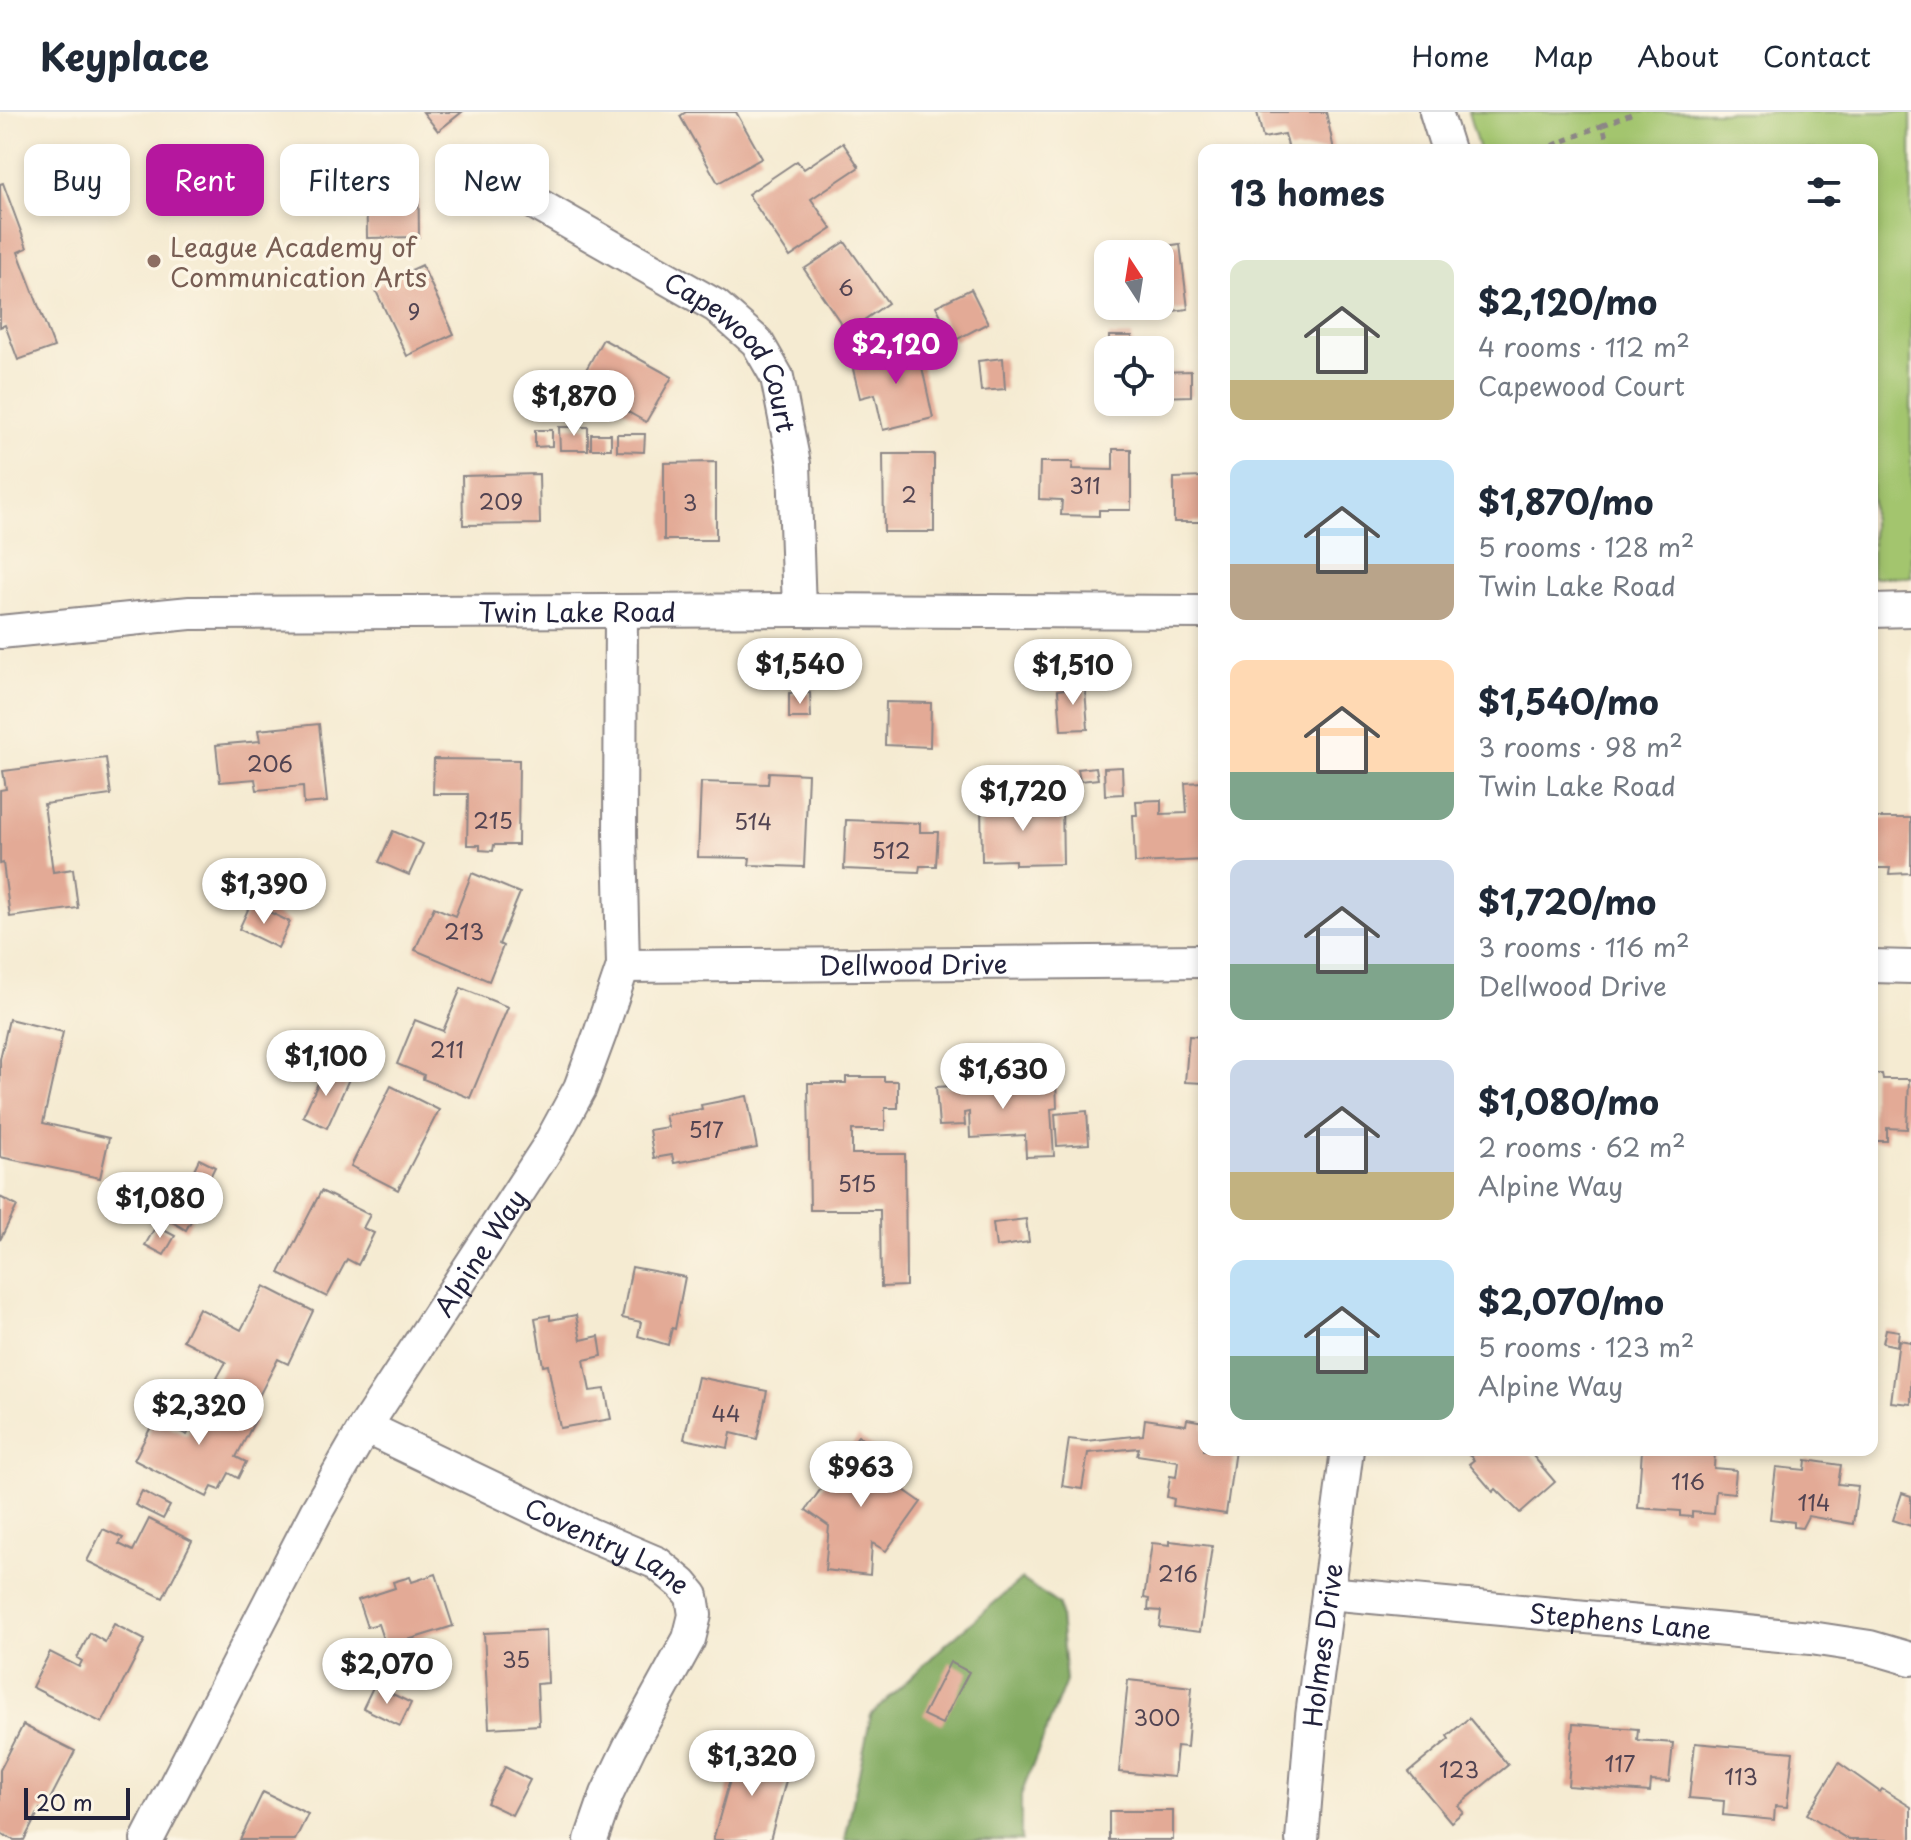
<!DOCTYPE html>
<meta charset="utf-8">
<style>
:root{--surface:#fff;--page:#f2f2f3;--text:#1f2937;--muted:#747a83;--line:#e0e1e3;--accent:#b5179e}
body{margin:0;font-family:"Playpen Sans",sans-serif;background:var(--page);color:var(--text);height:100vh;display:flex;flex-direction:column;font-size:30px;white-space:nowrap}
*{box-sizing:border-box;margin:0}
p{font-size:26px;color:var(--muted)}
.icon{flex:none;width:44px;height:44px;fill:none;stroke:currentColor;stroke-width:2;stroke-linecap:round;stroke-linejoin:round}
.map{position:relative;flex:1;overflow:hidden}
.side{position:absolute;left:1198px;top:32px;width:680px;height:1312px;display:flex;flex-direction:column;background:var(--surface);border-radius:16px;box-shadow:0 4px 12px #0003}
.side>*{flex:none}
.guide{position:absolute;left:24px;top:32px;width:760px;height:72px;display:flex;gap:16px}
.needle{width:52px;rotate:348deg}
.buttons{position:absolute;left:1094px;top:128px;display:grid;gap:16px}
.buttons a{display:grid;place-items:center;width:80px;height:80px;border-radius:16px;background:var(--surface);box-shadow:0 4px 12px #0003;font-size:40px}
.scale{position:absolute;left:24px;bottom:20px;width:106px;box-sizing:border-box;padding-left:8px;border:4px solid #22223b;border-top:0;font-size:22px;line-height:28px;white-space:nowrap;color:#22223b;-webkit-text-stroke:6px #fcf5e5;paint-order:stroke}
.price{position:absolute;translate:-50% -68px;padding:0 18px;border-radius:28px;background:#fff;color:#222;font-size:26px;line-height:52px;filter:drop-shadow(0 2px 4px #0008)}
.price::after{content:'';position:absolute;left:50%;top:48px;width:24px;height:18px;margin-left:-12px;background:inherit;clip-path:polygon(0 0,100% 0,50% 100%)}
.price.active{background:var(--accent);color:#fff}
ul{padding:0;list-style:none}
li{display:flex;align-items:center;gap:24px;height:200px;padding:0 32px}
li span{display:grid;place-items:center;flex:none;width:224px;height:160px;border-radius:16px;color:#555}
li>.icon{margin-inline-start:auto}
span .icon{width:96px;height:96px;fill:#fffc;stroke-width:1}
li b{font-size:34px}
h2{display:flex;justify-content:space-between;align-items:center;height:96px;padding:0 32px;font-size:34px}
.pill{padding:0 28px;border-radius:16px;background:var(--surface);box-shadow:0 4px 12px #0003;font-size:28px;line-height:72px}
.pill.active{background:var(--accent);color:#fff}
header{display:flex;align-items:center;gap:48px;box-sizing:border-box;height:112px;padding:0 40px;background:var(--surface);border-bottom:2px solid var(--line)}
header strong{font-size:38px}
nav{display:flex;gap:44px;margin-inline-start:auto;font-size:28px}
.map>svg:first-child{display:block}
.green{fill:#a3c56e;stroke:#627454;stroke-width:2}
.forest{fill:#82aa61;stroke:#52664e;stroke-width:2}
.building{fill:#e3aa96}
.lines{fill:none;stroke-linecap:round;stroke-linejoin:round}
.minor-casing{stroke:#8c8686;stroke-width:36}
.path{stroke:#8c8686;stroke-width:5;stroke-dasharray:6 6;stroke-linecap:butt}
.minor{stroke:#fff;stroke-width:32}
.education-dot{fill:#8d6e63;stroke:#fcf5e5;stroke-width:3}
.labels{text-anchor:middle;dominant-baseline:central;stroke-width:7;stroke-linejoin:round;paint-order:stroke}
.number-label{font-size:22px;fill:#524452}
.education-label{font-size:26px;fill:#785e54;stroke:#fcf5e5;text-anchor:start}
.street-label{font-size:26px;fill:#22223b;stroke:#fcf5e5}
</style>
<header>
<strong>Keyplace</strong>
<nav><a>Home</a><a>Map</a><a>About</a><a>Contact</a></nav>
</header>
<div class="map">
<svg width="1911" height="1728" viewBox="0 0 1911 1728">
<rect width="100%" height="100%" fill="#fcf5e5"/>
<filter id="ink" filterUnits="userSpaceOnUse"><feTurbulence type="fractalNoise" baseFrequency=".0125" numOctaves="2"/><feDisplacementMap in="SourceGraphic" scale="16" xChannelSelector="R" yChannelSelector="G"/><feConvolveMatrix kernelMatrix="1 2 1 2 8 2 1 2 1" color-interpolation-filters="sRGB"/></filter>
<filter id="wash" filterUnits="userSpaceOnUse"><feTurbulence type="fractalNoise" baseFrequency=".006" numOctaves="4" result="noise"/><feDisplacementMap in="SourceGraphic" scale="32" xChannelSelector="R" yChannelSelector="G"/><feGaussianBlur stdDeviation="1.8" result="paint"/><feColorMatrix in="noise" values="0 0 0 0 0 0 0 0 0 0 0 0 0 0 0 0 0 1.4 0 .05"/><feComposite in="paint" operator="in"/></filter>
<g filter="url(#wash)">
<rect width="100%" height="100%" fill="#f5ebd2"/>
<!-- green -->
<path class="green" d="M1468,0H1911V465H1872V38H1479Z"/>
<!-- forest -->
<path class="forest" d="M1022,1467L1059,1493L1066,1569L1021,1683V1728H845L871,1603L946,1532Z"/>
<g id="blocks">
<!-- building -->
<g class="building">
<path d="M423,0H462L438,19Z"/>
<path d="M686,0H736L762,46L718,71L680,4Z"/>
<path d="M1257,0H1326L1334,38H1289L1285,22L1263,26Z"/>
<path d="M843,31L859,55L811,87L832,117L790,145L748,82L797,49L804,57Z"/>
<path d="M418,47L419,125L367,126L366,48Z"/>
<path d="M3,71L27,136L18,140L54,235L18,248L5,213L0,215V72Z"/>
<path d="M845,130L888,191L847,220L804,157Z"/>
<path d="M1180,132L1188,197L1151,202L1150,194H1160V142H1144L1143,137Z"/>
<path d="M422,153L454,222L407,244L374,175Z"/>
<path d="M971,177L988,211L954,229L936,194Z"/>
<path d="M1109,224H1132L1133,238H1109Z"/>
<path d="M603,227L672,265L646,310L578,272Z"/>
<path d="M917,232L933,306L883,318L875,282L860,286L853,257L869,253L867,244Z"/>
<path d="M1003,246L1005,277L981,279L978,249Z"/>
<path d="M1191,259V284L1160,285V260Z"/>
<path d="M559,315H588V338H560Z"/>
<path d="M535,318H552V334L535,335Z"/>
<rect x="591" y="322" width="20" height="15"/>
<path d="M617,322H645L644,340L617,339Z"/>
<path d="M1113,337H1131V398H1099V404L1061,403L1062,388L1039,387L1040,350H1073L1072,357L1113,358Z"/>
<path d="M883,342H934V420H884Z"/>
<path d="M716,350V428H664V351Z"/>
<path d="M539,362L540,412L463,413L462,364Z"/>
<path d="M1204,365V410H1174V366Z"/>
<path d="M1080,570L1081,577H1085L1088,617L1061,618L1058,578L1065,577L1064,572Z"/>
<path d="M789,581H810L811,606H789Z"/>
<path d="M886,590L931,591L930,635L885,633Z"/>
<path d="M319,612L327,690L304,692L303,674L257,678L255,667L220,670L216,633L260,629L258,618Z"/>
<path d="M106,646L111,683L44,692L53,760L73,757L78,796L10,805L3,751L0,752V678L6,677L3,659Z"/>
<path d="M434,647L519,648L518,733H494L493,739L480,738V733H467L468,682H433Z"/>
<path d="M1096,655L1098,667L1080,669L1078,657Z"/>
<path d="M1122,655L1123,682L1105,683L1104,656Z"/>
<path d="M769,660L808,662L804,755L749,753L750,746L698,745L701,670L768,672Z"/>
<path d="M1204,670V748L1135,751L1133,703H1137L1136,689L1161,688V702L1187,701L1185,671Z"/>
<path d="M1062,691L1063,752L1015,753V748L982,749L981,692Z"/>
<path d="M1872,706H1911V761L1889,762L1890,756H1872Z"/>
<path d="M846,708L920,711V720H938L936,754H920L919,760L844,757Z"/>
<path d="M393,719L423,732L409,763L379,750Z"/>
<path d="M472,761L520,781L499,832L503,834L489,869L415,838L434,795L455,804Z"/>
<path d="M251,791L290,810L278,836L239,817Z"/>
<path d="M461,876L508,895L470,986L423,967L424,963L397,952L415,908L443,919Z"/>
<path d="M9,907L63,920L43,1011L109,1026L100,1066L0,1045V947Z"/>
<path d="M1189,924L1204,925V971L1185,970Z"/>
<path d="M325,956L349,967L327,1016L303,1004Z"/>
<path d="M1872,962H1882L1883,967H1909L1907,1017L1887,1016V1029H1872Z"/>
<path d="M1024,964L1025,970L1056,969L1057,996L1051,997L1054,1044L1026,1045L1025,1023L970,1026L969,1000L964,1001L965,1013L939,1014L936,975L989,972L988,966Z"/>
<path d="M846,965H884V969H898V996H885V1018H852V1042H905L906,1174L881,1175L880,1098H810L808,971H846Z"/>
<path d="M391,974L439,998L398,1078L351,1054Z"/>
<path d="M747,984L757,1036L674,1051L672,1043L654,1046L649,1018L668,1015L665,1003L702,997L701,993Z"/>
<path d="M1087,999L1089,1032L1057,1034L1055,1002Z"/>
<path d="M199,1047L215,1055L203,1079L187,1072Z"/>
<path d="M321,1079L370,1103L363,1116L374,1121L358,1153L347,1147L327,1185L279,1161Z"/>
<path d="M0,1085L17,1094L0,1128Z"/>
<path d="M173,1097L192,1107L186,1118L167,1107Z"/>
<path d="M1026,1107L1029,1130L996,1135L993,1111Z"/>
<path d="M156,1114L175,1124L164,1143L145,1133Z"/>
<path d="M632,1155L685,1165L675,1217L672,1216L668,1233L638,1224L641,1210L622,1206Z"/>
<path d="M264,1174L313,1199L288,1252L278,1247L257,1288L217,1266L226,1250L183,1228L199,1196L241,1218Z"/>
<path d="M550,1203V1208L576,1203L581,1228L599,1224L602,1244L584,1248L590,1279L605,1277L611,1307L560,1316L548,1253L543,1254L535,1206Z"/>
<path d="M1886,1217L1899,1219L1897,1234L1883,1231Z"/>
<path d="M1899,1228L1911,1230V1292L1891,1290Z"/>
<path d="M698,1265L767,1279L757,1327L731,1321L728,1336L684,1327Z"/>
<path d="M208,1282L256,1307L236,1345L246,1350L238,1366L229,1361L220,1378L212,1375L207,1385L134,1348L155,1307L187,1323Z"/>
<path d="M1145,1307L1186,1313L1187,1307L1204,1310V1338H1235L1226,1402L1173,1394L1174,1387L1167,1385L1170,1364L1176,1365L1178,1349L1137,1343L1139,1336L1088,1341L1082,1377L1062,1374L1069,1327L1086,1329L1143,1323Z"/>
<path d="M858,1324L894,1350L884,1364L921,1390L886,1439L872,1431L870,1463L825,1458L829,1414L806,1398Z"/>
<path d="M1465,1338H1528L1555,1370L1520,1401L1496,1377L1493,1380L1469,1352L1474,1348Z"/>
<path d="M1642,1338H1715L1714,1356L1736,1358L1734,1381L1716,1379L1714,1402L1692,1400V1405L1680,1404V1399L1638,1396Z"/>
<path d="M1806,1348L1841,1353L1838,1372L1858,1374L1853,1412L1808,1404L1802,1416L1794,1415V1410L1770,1407L1776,1355L1805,1358Z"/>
<path d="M142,1379L170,1394L163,1407L135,1393Z"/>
<path d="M1902,1381L1911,1384V1414L1893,1408Z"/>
<path d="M149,1407L192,1429L163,1486L87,1449L103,1417L123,1426L119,1432L133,1439Z"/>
<path d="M1170,1429L1212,1434L1200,1520L1159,1515L1161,1499L1148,1498L1149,1487L1144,1486L1152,1431L1170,1433Z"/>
<path d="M436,1462L453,1514L408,1528L411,1535L388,1542L378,1512L367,1515L358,1488L395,1476L393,1470L410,1465L412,1470Z"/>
<path d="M114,1512L145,1528L102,1611L32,1575L50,1540L79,1555L82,1549L77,1546L90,1521L105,1530Z"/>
<path d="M546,1518L548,1571L537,1572L539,1613L489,1616L484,1521Z"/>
<path d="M950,1550L969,1560L942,1612L923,1603Z"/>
<path d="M1128,1568L1192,1575L1187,1635L1177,1634L1174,1665L1119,1660Z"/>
<path d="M374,1573L411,1591L400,1614L363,1596Z"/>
<path d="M1469,1606L1508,1653L1458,1694L1463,1700L1451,1710L1409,1660L1449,1627L1447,1624Z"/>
<path d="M1573,1612L1638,1617L1637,1628L1673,1631L1669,1670L1651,1669L1650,1680L1568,1674Z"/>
<path d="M23,1613L75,1639L44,1699L40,1697L24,1728H14L0,1721V1658Z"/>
<path d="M1695,1631L1793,1640L1787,1695L1775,1694L1774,1708L1723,1703L1724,1689L1689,1686Z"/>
<path d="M739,1636L791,1650L770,1728H713Z"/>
<path d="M1839,1651L1880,1680L1882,1677L1911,1695V1728H1849L1807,1702Z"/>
<path d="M505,1655L530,1668L512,1703L487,1691Z"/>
<path d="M263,1680L308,1702L295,1728H240Z"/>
<rect x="1109" y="1699" width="64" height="29"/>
</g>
</g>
</g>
<g filter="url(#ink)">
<use href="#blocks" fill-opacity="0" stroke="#8c8686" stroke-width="2"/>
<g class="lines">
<defs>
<g id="minor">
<path d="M1436,0L1448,38"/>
<path id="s1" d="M512,78L716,194L757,230L777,265L794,352L799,498"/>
<path d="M1872,499L1911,498"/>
<path id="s2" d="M0,520L190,501L799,498L1204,500"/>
<path id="s3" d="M623,854L1204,849"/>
<path d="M1872,854L1911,855"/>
<path id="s4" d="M365,1315L589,1422L657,1451L682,1472L692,1484L695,1503L689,1527L630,1634L607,1682L591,1728"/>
<path id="s5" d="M1328,1481L1811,1526L1870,1535L1911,1547"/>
<path id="s6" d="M147,1728L316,1400L365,1315L548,1035L580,976L601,919L623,854L620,722L621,499"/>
<path id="s7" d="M1302,1728L1312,1604L1347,1338"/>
</g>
</defs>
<!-- minor casing -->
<use href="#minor" class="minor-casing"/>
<!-- path -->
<g class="path">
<path d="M1603,13L1636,0"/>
<path d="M1542,38L1603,13L1609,38"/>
</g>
<!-- minor -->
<use href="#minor" class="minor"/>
</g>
</g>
<!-- markers -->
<circle class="education-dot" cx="154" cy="149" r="8"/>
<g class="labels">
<!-- number labels -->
<g class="number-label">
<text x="846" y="174">6</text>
<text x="414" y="198">9</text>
<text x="1085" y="372">311</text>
<text x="909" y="381">2</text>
<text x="501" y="388">209</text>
<text x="690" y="389">3</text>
<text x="270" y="650">206</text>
<text x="493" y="707">215</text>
<text x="753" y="708">514</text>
<text x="891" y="737">512</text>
<text x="464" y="818">213</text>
<text x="447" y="936">211</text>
<text x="706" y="1016">517</text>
<text x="857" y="1070">515</text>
<text x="726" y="1300">44</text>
<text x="1688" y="1368">116</text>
<text x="1814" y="1389">114</text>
<text x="1178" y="1460">216</text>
<text x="516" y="1546">35</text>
<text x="1157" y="1604">300</text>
<text x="1620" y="1650">117</text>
<text x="1459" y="1656">123</text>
<text x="1741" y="1663">113</text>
</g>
<!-- education labels -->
<g class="education-label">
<text x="170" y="134">League Academy of<tspan x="170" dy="30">Communication Arts</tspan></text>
</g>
<!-- street labels -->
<g class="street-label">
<text stroke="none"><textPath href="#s1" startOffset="282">Capewood Court</textPath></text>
<text stroke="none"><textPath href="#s2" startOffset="578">Twin Lake Road</textPath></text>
<text stroke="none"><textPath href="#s3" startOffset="290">Dellwood Drive</textPath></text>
<text stroke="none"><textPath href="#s6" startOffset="676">Alpine Way</textPath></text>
<text stroke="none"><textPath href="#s4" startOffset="270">Coventry Lane</textPath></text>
<text stroke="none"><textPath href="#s5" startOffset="294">Stephens Lane</textPath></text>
<text stroke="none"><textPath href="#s7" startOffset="196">Holmes Drive</textPath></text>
</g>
</g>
</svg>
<div class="buttons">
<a><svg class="needle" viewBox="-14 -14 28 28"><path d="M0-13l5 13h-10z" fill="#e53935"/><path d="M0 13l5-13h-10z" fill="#747a83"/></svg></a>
<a><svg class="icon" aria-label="locate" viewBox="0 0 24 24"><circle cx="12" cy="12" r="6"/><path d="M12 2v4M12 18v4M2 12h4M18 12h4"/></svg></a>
</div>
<div class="scale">20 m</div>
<b class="price active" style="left:896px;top:274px">$2,120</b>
<b class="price" style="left:574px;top:326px">$1,870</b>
<b class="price" style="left:800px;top:594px">$1,540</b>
<b class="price" style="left:1073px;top:595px">$1,510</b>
<b class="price" style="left:1023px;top:721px">$1,720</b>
<b class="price" style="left:264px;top:814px">$1,390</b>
<b class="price" style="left:326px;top:986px">$1,100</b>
<b class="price" style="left:1003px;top:999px">$1,630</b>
<b class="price" style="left:160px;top:1128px">$1,080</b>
<b class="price" style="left:199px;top:1335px">$2,320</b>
<b class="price" style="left:861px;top:1397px">$963</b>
<b class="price" style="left:387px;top:1594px">$2,070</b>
<b class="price" style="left:752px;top:1686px">$1,320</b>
<div class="guide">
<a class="pill">Buy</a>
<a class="pill active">Rent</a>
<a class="pill">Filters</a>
<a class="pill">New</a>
</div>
<section class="side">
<h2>13 homes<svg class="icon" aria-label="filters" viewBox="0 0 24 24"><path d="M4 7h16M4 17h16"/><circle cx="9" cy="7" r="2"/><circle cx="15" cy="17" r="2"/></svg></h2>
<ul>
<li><span style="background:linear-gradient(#dfe7d0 75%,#c2b280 0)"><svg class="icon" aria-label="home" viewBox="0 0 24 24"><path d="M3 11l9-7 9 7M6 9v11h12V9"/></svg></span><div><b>$2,120/mo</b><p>4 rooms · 112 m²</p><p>Capewood Court</p></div></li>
<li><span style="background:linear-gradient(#bfe0f5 65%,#b9a48a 0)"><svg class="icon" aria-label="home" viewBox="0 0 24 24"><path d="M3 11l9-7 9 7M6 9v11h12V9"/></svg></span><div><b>$1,870/mo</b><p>5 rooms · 128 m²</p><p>Twin Lake Road</p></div></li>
<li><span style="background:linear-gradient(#ffd9b3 70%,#7fa58c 0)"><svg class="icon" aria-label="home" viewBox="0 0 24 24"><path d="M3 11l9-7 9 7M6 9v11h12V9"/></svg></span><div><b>$1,540/mo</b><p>3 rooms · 98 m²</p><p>Twin Lake Road</p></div></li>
<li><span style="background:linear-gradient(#c9d6e8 65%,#7fa58c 0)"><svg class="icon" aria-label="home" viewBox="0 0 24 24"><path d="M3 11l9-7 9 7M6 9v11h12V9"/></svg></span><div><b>$1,720/mo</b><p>3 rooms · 116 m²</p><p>Dellwood Drive</p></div></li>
<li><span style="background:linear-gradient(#c9d6e8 70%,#c2b280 0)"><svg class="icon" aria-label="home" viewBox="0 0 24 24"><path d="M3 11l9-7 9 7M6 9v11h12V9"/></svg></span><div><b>$1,080/mo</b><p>2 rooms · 62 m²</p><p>Alpine Way</p></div></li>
<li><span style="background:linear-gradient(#bfe0f5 60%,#7fa58c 0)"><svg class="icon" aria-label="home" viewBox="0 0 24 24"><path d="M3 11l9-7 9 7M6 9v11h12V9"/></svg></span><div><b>$2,070/mo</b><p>5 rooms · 123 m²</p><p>Alpine Way</p></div></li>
</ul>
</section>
</div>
